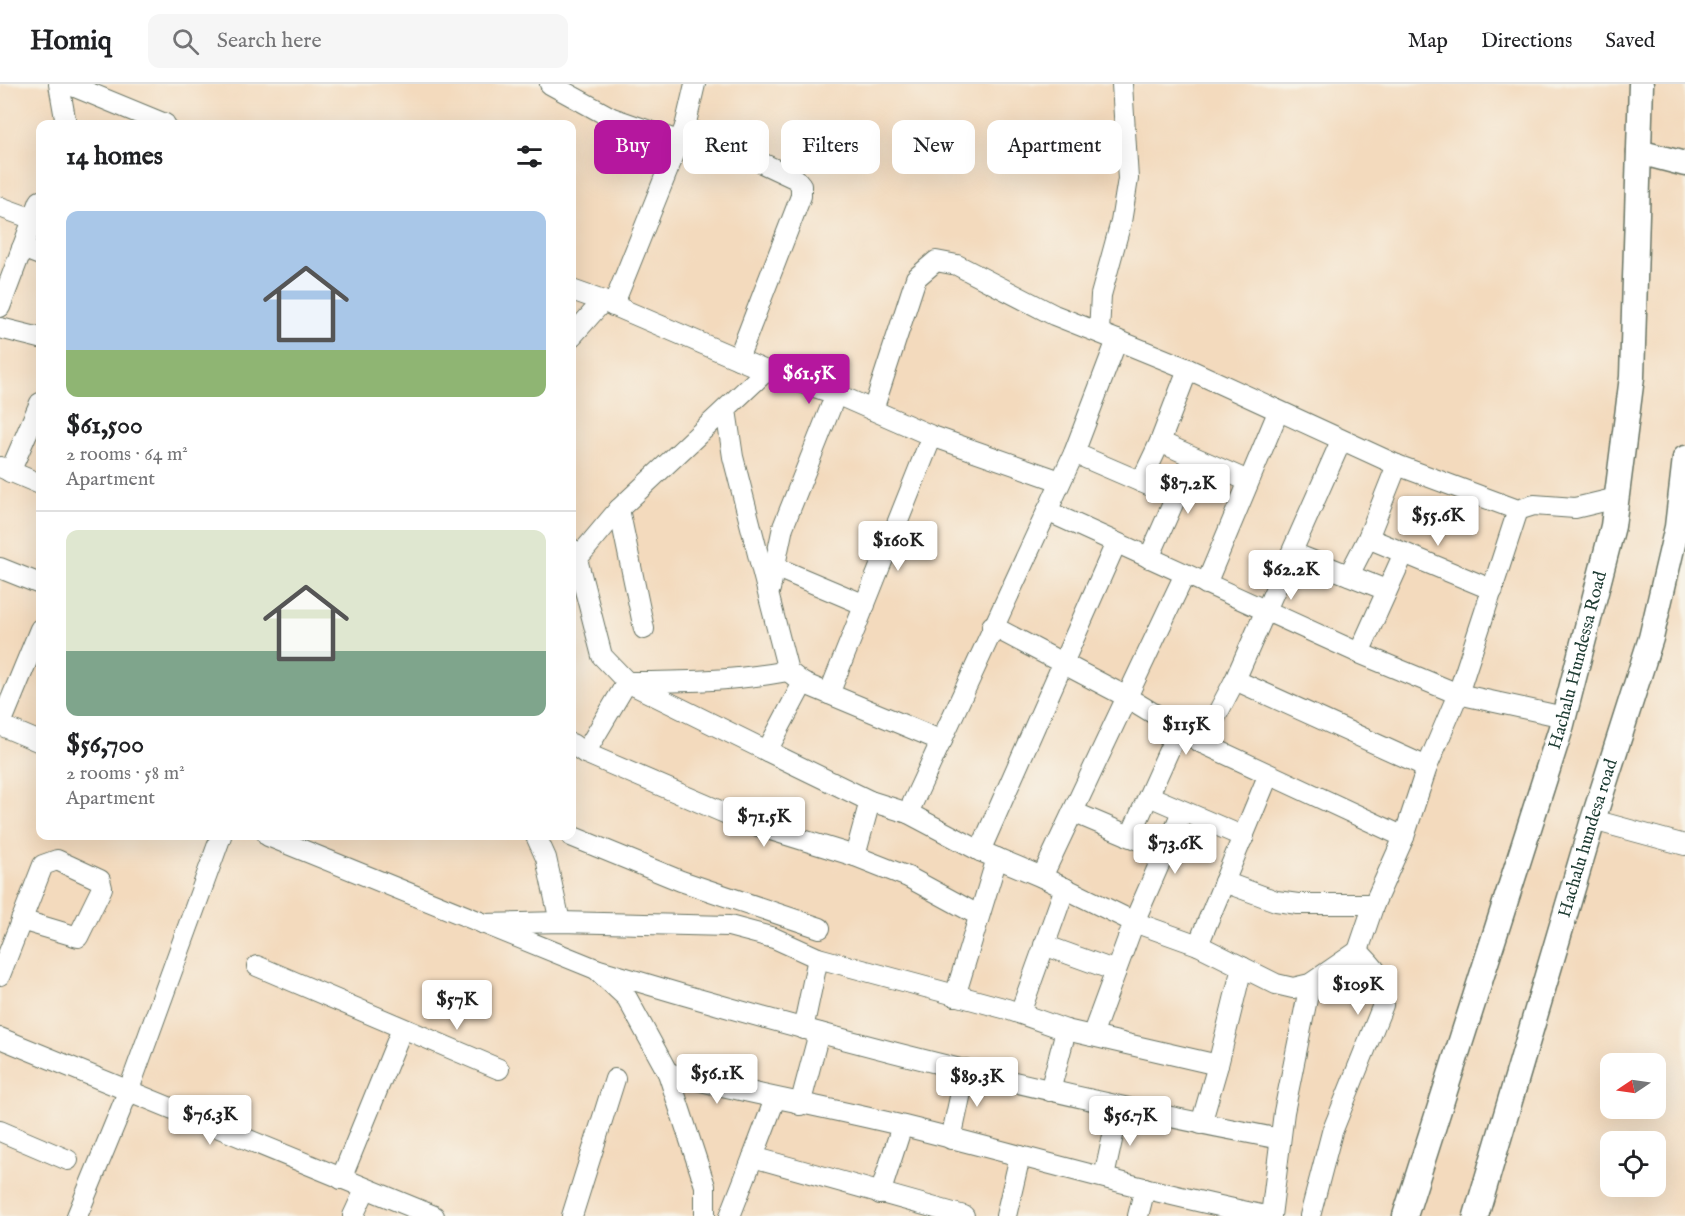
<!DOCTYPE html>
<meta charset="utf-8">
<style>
:root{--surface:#fff;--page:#f6f6f6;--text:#202124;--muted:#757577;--line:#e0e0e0;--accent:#b5179e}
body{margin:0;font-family:"IM FELL English",serif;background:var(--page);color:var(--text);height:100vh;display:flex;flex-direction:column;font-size:22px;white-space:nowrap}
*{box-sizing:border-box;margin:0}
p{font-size:20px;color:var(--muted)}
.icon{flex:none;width:33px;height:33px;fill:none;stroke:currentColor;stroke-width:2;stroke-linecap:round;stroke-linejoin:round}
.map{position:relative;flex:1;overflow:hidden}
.details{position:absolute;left:36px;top:36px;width:540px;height:720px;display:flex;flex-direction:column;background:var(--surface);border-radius:12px;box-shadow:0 6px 24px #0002}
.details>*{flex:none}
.banner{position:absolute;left:594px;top:36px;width:570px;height:54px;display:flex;gap:12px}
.needle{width:39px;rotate:257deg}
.fabs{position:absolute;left:1600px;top:969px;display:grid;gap:12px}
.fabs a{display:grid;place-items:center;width:66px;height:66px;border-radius:12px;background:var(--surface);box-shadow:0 6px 24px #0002;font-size:30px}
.price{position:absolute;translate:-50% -51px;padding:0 14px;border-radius:6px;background:#fff;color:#222;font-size:20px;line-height:39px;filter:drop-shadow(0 2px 3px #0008)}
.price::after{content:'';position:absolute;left:50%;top:36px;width:18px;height:14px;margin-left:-9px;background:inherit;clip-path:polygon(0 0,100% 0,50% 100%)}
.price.current{background:var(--accent);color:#fff}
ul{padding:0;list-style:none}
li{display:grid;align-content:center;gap:12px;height:318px;padding:0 30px}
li+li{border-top:2px solid var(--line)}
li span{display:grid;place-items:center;height:186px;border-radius:12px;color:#555}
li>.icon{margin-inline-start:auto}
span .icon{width:108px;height:108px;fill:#fffc;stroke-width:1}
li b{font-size:26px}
h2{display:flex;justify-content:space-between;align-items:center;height:72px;padding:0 30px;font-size:26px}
.tag{padding:0 21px;border-radius:12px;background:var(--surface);box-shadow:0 6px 24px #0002;font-size:21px;line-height:54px}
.tag.current{background:var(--accent);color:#fff}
header{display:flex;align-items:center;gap:36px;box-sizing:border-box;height:84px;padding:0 30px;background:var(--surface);border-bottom:2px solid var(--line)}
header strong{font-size:28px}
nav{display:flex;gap:33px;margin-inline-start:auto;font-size:21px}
.search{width:420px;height:54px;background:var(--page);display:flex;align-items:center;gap:15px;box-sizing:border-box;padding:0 21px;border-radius:12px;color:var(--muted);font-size:22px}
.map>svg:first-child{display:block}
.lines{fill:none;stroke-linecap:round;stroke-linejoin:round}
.minor-casing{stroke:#697464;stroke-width:22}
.major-casing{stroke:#697464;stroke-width:27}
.minor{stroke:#fff;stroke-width:20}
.major{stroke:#fff;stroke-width:24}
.labels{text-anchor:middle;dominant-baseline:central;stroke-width:6;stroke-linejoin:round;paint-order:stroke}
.street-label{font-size:18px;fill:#1f3d34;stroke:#f7f3e8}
</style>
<header>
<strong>Homiq</strong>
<div class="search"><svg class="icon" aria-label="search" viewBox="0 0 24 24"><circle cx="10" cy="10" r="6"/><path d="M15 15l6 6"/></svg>Search here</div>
<nav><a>Map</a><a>Directions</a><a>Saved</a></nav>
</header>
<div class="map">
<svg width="1685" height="1132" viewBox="0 0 1685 1132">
<rect width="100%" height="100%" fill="#f7f3e8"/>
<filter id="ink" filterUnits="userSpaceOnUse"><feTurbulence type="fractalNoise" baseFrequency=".0167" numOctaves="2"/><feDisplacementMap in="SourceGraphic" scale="12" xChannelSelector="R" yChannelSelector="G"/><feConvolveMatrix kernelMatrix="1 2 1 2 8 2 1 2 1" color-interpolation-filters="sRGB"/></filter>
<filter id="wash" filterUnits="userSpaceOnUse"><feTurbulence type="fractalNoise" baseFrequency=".008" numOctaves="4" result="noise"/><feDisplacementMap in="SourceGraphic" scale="24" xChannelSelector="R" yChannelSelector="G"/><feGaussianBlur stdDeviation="1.35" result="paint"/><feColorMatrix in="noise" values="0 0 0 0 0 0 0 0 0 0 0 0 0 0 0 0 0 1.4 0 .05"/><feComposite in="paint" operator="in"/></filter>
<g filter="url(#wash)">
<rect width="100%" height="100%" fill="#f3dabd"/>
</g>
<g filter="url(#ink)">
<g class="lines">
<defs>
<g id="minor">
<path d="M59,0L66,40"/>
<path d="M68,0L165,40"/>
<path d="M550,0L612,34L678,57"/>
<path d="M685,43L796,95L801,101V112L738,275"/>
<path d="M0,123L33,135"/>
<path d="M22,164L40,171"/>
<path d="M572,206L603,217L766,287L836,310L932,352L1060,397"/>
<path d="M613,222L685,43L695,0"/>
<path d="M0,223L40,117"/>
<path d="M0,244L40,254"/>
<path d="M1099,248L1101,211L1121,138L1128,95L1122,0"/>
<path d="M572,252L603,217"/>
<path d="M726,326L733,373L788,587L803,599L942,657"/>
<path d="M873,326L916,194L936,177L957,181L1054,231L1117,256"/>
<path d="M1160,358L1248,397"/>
<path d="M1074,369L1176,413"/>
<path d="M0,383L40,400"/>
<path d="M10,388L40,319"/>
<path d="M1141,398L1160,358L1188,285"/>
<path d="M619,425L644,545"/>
<path d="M1047,427L1359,569L1458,610L1564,633"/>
<path d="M1368,454L1493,506"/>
<path d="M572,465L577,475L602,572L627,598C681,598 734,597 788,587"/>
<path d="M1293,469L1386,506"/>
<path d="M1149,474L1193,374"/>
<path d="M577,475L619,425L766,287"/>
<path d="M775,483L865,521"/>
<path d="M0,484L40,500"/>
<path d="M1349,491L1368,454L1397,381"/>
<path d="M1206,500L1278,328"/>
<path d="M770,505L783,443L836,310"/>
<path d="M992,542L1125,612L1202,659L1404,753"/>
<path d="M1359,569L1404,469"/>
<path d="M1235,596L1427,683"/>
<path d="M803,599L767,667L870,717L908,729"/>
<path d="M829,610L932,352"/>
<path d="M0,641L40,658"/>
<path d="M0,642L40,545"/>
<path d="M1202,659L1235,596L1341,357"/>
<path d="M572,660L585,669L748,739L855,772L908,793L978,831"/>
<path d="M585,669L627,598L767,667"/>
<path d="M1149,712L1244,753"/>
<path d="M1073,728L1165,767"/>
<path d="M1593,736L1685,761"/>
<path d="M268,752L596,885L627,914L668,989L705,1102V1132"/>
<path d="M536,752L546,774L560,838"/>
<path d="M571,752L681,797L820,844"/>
<path d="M1130,753L1178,646"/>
<path d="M980,767L1116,459"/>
<path d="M855,772L870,717"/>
<path d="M1042,793L1185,490"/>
<path d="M1224,798L1276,817L1298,820H1374"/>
<path d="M484,840L560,838L729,842L774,854L818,874L1007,925L1066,946L1218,981L1242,883"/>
<path d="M1044,861L1116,887"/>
<path d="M1198,861L1268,692"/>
<path d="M1358,867L1310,900L1293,904L1276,900L1198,861L1134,838L1042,793L980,767L908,729L1074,369L1117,256L1188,285L1397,381L1518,426L1534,421L1575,424L1617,414"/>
<path d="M257,882L499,985"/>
<path d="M596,885C821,953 1049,1011 1280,1055"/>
<path d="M0,891L43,781L57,776L100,796L102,804L78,853L21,836"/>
<path d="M955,912L997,774"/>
<path d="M1020,929L1065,804"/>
<path d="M803,945L818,874"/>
<path d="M1092,952L1134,838L1182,728"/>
<path d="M0,954L434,1132"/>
<path d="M668,989C746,1009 826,1023 904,1042C1025,1072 1144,1107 1266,1132"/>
<path d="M1050,1007L1066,946"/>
<path d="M775,1015L753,1073L964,1132"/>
<path d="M800,1021L819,949"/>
<path d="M1201,1040L1218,981"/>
<path d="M0,1047L68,1076"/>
<path d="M951,1055L966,985"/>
<path d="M1104,1093L1119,1024"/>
<path d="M341,1095L402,945"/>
<path d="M880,1110L902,1042"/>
<path d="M77,1132L128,1008L221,752"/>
<path d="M353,1132L365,1106"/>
<path d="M572,1132L615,995"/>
<path d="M730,1132L753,1073"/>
<path d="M1006,1132L1020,1072"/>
<path d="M1138,1132L1145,1104"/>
<path d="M1271,1132L1284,1028L1310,900"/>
<path d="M1310,1132L1332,1048L1383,921C1386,893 1376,886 1358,867L1374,820L1404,753L1427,683L1458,610L1518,426"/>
</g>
<g id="major">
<path d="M1639,68L1685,80"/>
<path id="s1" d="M1405,1132L1561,644L1613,442L1632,293L1641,0"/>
<path id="s2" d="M1476,1132L1593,736L1651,554L1677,443L1685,374"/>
</g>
</defs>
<!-- minor casing -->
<use href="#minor" class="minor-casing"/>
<!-- major casing -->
<use href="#major" class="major-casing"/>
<!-- minor -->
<use href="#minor" class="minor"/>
<!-- major -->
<use href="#major" class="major"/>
</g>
</g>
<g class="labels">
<!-- street labels -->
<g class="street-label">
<text stroke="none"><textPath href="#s1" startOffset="582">Hachalu Hundessa Road</textPath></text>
<text stroke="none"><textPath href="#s2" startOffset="394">Hachalu hundesa road</textPath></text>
</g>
</g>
</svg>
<div class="fabs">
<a><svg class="needle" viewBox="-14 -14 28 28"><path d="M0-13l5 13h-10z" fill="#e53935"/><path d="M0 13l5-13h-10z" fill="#757577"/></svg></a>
<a><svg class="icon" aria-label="locate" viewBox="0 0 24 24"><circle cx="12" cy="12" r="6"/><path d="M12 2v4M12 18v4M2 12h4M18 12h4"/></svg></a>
</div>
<b class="price current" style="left:809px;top:321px">$61.5K</b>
<b class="price" style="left:1188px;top:431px">$87.2K</b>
<b class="price" style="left:1438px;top:463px">$55.6K</b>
<b class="price" style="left:898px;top:488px">$160K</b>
<b class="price" style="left:1291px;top:517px">$62.2K</b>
<b class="price" style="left:1186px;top:672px">$115K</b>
<b class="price" style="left:764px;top:764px">$71.5K</b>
<b class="price" style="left:1175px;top:791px">$73.6K</b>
<b class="price" style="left:1358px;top:932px">$109K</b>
<b class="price" style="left:457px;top:947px">$57K</b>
<b class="price" style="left:717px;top:1021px">$56.1K</b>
<b class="price" style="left:977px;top:1024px">$89.3K</b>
<b class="price" style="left:210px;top:1062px">$76.3K</b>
<b class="price" style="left:1130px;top:1063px">$56.7K</b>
<div class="banner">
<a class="tag current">Buy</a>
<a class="tag">Rent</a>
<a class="tag">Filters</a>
<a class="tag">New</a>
<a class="tag">Apartment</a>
</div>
<section class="details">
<h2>14 homes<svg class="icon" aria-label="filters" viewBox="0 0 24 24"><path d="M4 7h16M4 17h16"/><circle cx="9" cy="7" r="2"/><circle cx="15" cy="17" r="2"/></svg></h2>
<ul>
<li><span style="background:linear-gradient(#a9c7e8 75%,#8fb573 0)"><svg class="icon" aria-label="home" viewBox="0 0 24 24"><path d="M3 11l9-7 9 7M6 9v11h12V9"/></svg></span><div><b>$61,500</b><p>2 rooms · 64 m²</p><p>Apartment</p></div></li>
<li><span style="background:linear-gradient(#dfe7d0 65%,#7fa58c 0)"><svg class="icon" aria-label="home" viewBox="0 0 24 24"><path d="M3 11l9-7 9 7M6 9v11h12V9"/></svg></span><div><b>$56,700</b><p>2 rooms · 58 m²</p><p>Apartment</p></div></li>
</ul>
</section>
</div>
